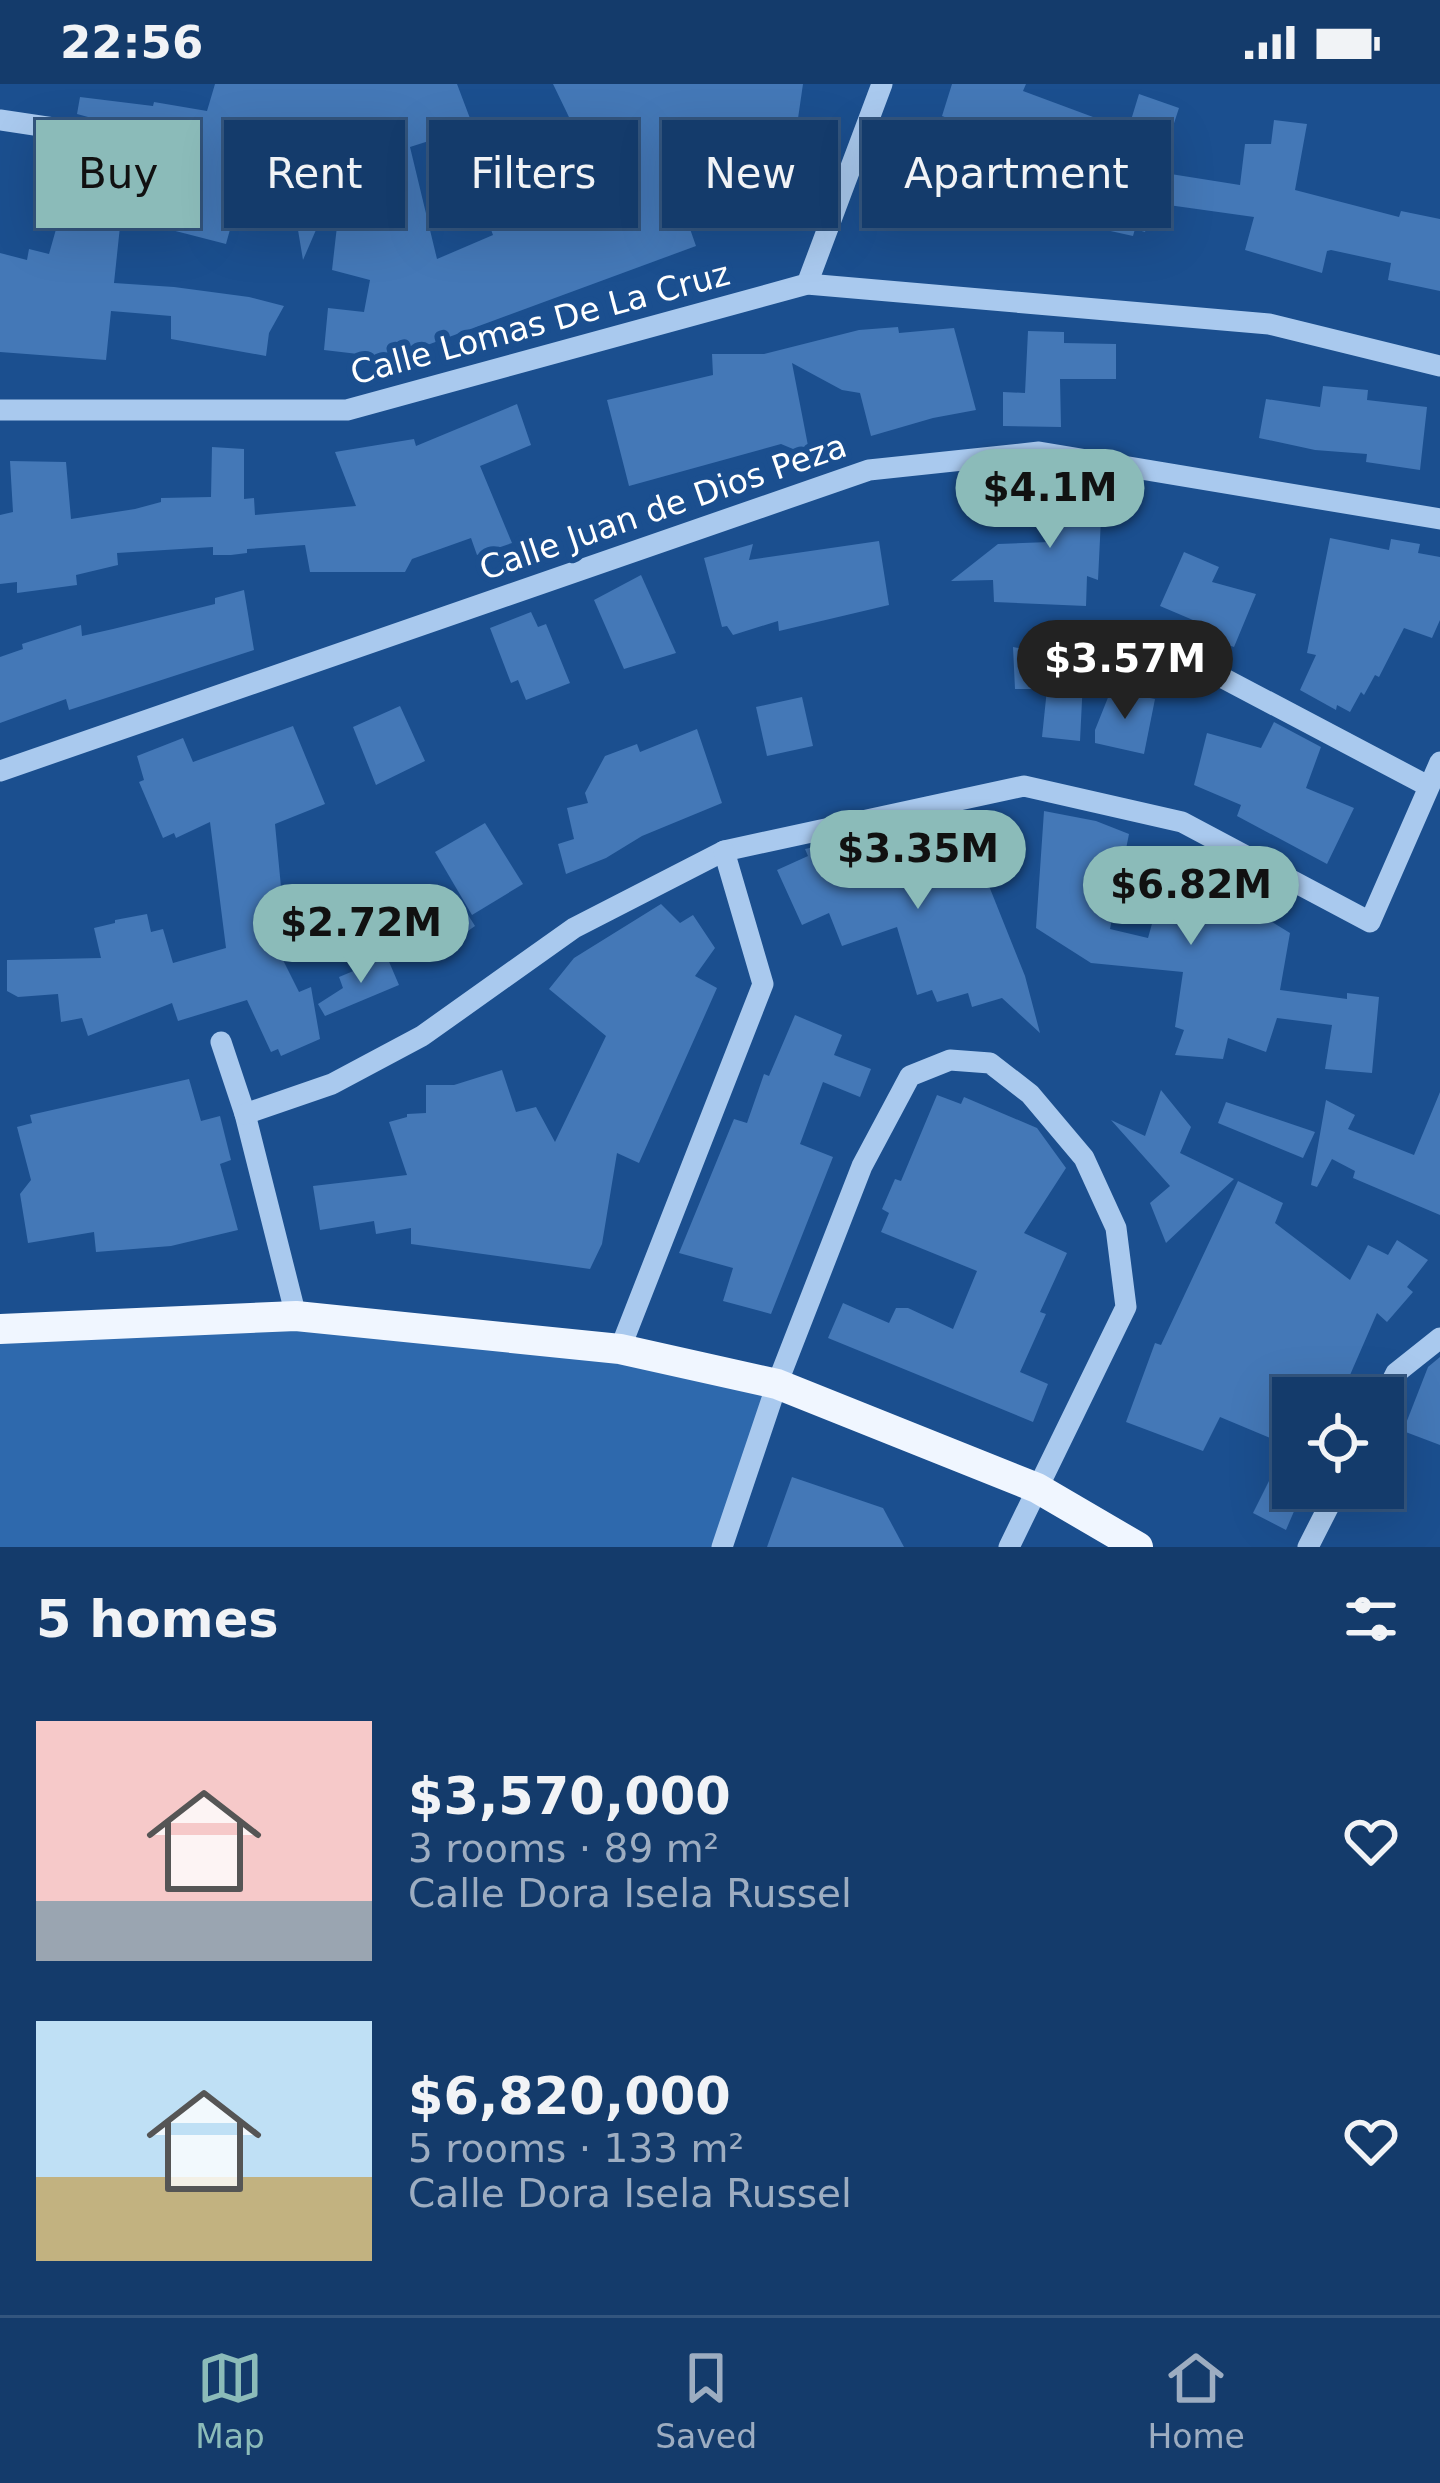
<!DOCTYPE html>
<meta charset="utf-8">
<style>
:root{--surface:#143b6b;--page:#214673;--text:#f1f3f6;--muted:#9dadc1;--line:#33557e;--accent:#8bbbb9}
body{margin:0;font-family:"DejaVu Sans",sans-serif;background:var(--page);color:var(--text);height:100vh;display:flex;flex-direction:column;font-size:45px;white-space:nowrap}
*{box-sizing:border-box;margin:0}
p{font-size:39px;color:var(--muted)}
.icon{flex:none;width:66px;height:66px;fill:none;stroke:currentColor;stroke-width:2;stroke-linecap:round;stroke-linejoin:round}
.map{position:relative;height:1463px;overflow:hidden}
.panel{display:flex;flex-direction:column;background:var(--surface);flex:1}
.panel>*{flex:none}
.guide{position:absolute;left:36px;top:36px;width:1368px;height:108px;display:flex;gap:24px}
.buttons{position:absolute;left:1272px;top:1293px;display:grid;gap:24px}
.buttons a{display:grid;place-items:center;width:132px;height:132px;border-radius:0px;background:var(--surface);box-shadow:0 12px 48px #0002,0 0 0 3px var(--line);font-size:60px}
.price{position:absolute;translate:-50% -102px;padding:0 27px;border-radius:42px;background:var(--accent);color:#111;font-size:39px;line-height:78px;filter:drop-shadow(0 3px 6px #0008)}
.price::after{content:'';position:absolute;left:50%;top:72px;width:36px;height:27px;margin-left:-18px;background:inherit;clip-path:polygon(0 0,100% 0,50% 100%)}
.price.on{background:#222;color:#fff}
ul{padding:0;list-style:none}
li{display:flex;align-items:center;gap:36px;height:300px;padding:0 36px}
li span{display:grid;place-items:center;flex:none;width:336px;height:240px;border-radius:0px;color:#555}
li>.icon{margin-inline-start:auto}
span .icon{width:144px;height:144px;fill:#fffc;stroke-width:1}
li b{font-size:51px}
h2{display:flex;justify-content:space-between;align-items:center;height:144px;padding:0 36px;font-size:51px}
.pill{padding:0 42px;border-radius:0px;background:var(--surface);box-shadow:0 12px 48px #0002,0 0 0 3px var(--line);font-size:42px;line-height:108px}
.pill.on{background:var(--accent);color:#111}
.status{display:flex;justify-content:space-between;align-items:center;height:84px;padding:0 60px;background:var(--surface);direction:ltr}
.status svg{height:33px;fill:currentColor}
.tabs{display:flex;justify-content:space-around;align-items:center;height:168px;border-top:3px solid var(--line);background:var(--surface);font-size:33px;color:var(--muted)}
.tabs a{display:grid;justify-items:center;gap:6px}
.tabs .on{color:var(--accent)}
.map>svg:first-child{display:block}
.green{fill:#2e69ad}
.building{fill:#4478b7}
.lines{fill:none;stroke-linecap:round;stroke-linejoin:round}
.minor{stroke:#a9c9ee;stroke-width:21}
.major{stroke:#f0f6ff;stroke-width:30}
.labels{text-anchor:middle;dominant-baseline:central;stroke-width:12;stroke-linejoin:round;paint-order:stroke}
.street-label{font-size:33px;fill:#fff;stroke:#1b4f8f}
</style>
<div class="status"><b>22:56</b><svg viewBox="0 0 49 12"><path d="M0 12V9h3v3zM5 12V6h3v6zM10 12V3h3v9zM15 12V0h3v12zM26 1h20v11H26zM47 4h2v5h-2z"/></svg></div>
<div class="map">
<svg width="1440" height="1463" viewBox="0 0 1440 1463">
<rect width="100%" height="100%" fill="#1b4f8f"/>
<!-- green -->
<path class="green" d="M296,1232L777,1300L722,1463H0V1245Z"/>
<!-- building -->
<g class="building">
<path d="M215,0H457L471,37L430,50L432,56L410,63L437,175L493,151L489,140L559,114L544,73L582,60L553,0H803L795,55L799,57L788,87L785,85L781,97L730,105L732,115L682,122L696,162L392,274L324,266L328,224L364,228L370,196L332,186L344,81L303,176L290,98L245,91L226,160L121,133L114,199L174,203L249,213L284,222L269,249L266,272L171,255V232L111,227L106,276L0,268V169L27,176L29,165L49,170L66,110L89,117L94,96L125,103L138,82L147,49L77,30L80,13L153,22L154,18L207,27Z"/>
<path d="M952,0H1026L1023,7L1128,46L1139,10L1179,24L1158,88L1240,101L1245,60H1271L1274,36L1307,40L1295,106L1399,133L1401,127L1440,135V207L1388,196L1391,179L1331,166L1327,167L1322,189L1245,166L1254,133L1154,119L1145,148L1135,145L1133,152L1106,146L1109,133L1023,116L1021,132L947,114L951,93L937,89L950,35L942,32Z"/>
<path d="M898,243L899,249L954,244L976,326L933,334L871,352L860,309L842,306L792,279L810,372L781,360L629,402L607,316L713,291L712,270H764L859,246Z"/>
<path d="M1028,247L1064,248V259L1116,260V295H1060L1061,343L1003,342V308L1025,309Z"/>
<path d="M1323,302L1368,306L1367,316L1427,323L1420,386L1366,378L1367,370L1315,366L1259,354L1266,315L1320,323Z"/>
<path d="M517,320L531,361L480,382L512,459L477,471L471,454L412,475L405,488H310L305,461L247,465V469L231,471H213V463L117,469L118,481L76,491L77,501L17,509V498L0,500V431L13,428L10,377L66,378L71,435L135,425L161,418V414L211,413L212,363L244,365V415L254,414L255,431L356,422L335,368L414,355L416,362Z"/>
<path d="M1052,391L1103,394L1098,496L1087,492L1086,522L994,518L993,496L951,497L998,460L1049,458Z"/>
<path d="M1330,454L1389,466L1391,455L1420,460L1418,469L1440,473V536L1432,554L1404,544L1379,593L1375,591L1364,611L1361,608L1350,628L1337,621L1336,626L1300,606L1316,571L1307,569Z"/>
<path d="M879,457L889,521L779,547L778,537L733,551L727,542L722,543L704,474L753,460L749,476Z"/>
<path d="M1184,468L1219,483L1212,498L1256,510L1234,563L1204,553L1207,542L1160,522Z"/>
<path d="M641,491L676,569L624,585L594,516Z"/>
<path d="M244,506L254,566L69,626L66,615L0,639V573L23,565L22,560L81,541L82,552L113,545L215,520V514Z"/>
<path d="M531,528L538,543L546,540L570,599L526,616L518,596L511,599L490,544Z"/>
<path d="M1013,563L1084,576L1080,657L1042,653L1047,605H1015Z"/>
<path d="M1111,606L1155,615L1144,670L1095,659V646Z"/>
<path d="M802,613L813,662L767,672L756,623Z"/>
<path d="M400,622L425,677L376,701L353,643Z"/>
<path d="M1274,638L1321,663L1306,704L1354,724L1327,780L1237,732L1241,721L1194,701L1207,649L1261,664Z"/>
<path d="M293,642L325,720L275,740L283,824H257L299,908L311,903L320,955L281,972L278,965L271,968L247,916L178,937L172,919L88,952L82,934L61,938L58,910L18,913L7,907V876L101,874L94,844L115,839V836L147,830L151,848L163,845L173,879L226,864L210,738L176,754L174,749L163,754L139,698L144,696L137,672L183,654L193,678Z"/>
<path d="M697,645L722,719L642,752L606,774L566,790L558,760L574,755L567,724L588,719L585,709L605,672L637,660L640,668Z"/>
<path d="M1044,727L1096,737L1129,750L1110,845L1148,854L1172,768L1237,811L1236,816L1290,849L1280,906L1347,915V909L1379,913L1372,989L1325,985L1332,941L1277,934L1266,968L1228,954L1223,975L1175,971L1184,946L1175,943L1183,888L1091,879L1036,844Z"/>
<path d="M954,735L966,763L973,762L1025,892L1040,949L1002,914L972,923L968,909L937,918L932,906L917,911L897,843L842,862L829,829L802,841L777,786L808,772L805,765L859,753L866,773Z"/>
<path d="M485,739L523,800L472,831L435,768Z"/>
<path d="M458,815L475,842L448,861L429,833Z"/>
<path d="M661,820L680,839L693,831L715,864L695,892L717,904L639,1079L617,1069L602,1160L590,1185L411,1160V1144L376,1150L374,1137L320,1146L313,1102L407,1091L389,1038L407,1033V1030L426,1029V1001H454L502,986L516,1028L536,1023L555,1058L606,952L549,905L574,874Z"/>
<path d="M387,873L399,901L325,932L318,920L343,904L339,893Z"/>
<path d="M795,931L842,951L834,971L871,985L860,1013L823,998L800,1060L833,1073L771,1230L723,1217L733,1184L679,1169L734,1035L747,1039L764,990L769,992Z"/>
<path d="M189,995L201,1037L220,1032L231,1076L220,1080L238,1146L171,1162L96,1168L94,1148L28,1159L20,1110L31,1096L17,1043L32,1039L30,1031Z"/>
<path d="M1161,1006L1191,1043L1180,1069L1234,1095L1166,1159L1150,1119L1170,1102L1111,1036L1145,1052Z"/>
<path d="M1440,1008V1131L1353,1094L1355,1087L1332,1075L1317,1103L1311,1101L1326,1016L1355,1031L1348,1045L1414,1071Z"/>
<path d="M937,1011L961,1020L964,1013L1037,1044L1066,1084L1024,1149L1067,1169L1040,1228L1046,1230L1020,1288L1048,1300L1033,1338L828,1254L843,1219L889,1239L896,1224H908L953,1245L977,1187L881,1148L889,1129L882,1125L895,1095L901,1097Z"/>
<path d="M1226,1018L1315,1048L1303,1074L1218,1039Z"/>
<path d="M1238,1097L1283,1119L1275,1139L1350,1196L1368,1161L1388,1171L1397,1156L1428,1176L1407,1203L1413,1208L1387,1238L1377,1229L1340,1314H1293V1404H1304L1286,1446L1253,1429L1287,1361L1220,1333L1203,1367L1126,1338L1155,1259L1161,1261Z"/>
<path d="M1440,1273V1361L1403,1347L1428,1283Z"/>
<path d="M792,1393L883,1424L904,1463H767Z"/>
</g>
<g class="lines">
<!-- minor -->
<g class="minor">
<path d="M0,36L107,52"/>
<path d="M807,200L882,0"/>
<path d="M0,326H347L807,200L1269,240L1440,282"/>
<path d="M1187,575L1428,702"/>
<path d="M0,687L869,386L1039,368L1440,435"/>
<path d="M221,958L245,1030L296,1232"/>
<path d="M245,1030L332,1000L422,952L574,844L724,767L1024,702L1182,738L1370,838L1440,678"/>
<path d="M620,1265L763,900L724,767"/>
<path d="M1383,1315L1396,1289L1440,1254"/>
<path d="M722,1463L777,1300L862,1082L910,992L950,976L990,979L1030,1010L1084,1074L1116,1144L1126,1223L1009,1463"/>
<path d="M1308,1463L1338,1404"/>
</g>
<!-- major -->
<path class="major" d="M0,1245L296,1232L620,1265L777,1300L1037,1404L1138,1463"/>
</g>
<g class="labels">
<!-- street labels -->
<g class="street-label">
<text transform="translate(540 239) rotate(-15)">Calle Lomas De La Cruz</text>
<text transform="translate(663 423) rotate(-19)">Calle Juan de Dios Peza</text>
</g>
</g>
</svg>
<div class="buttons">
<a><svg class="icon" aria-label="locate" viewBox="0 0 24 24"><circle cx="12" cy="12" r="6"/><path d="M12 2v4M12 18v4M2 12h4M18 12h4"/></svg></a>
</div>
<b class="price" style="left:1050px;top:467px">$4.1M</b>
<b class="price on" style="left:1125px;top:638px">$3.57M</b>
<b class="price" style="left:918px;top:828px">$3.35M</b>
<b class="price" style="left:1191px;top:864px">$6.82M</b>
<b class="price" style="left:361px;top:902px">$2.72M</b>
<div class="guide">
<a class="pill on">Buy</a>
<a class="pill">Rent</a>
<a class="pill">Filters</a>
<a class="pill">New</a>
<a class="pill">Apartment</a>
</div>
</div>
<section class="panel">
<h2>5 homes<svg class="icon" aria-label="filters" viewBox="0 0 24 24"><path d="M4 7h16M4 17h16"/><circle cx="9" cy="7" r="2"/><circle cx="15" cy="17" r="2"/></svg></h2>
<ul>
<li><span style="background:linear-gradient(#f6c9c9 75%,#9aa5b1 0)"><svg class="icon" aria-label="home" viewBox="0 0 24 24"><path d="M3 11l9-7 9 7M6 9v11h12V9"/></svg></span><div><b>$3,570,000</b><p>3 rooms · 89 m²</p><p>Calle Dora Isela Russel</p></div><svg class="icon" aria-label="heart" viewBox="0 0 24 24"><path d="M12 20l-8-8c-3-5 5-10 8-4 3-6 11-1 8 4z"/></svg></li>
<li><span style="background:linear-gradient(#bfe0f5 65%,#c2b280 0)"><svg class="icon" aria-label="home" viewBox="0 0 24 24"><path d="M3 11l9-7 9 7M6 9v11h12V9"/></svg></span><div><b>$6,820,000</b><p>5 rooms · 133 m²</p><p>Calle Dora Isela Russel</p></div><svg class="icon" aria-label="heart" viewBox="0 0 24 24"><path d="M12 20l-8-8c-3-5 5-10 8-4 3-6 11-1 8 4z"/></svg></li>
</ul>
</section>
<nav class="tabs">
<a class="on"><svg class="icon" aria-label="map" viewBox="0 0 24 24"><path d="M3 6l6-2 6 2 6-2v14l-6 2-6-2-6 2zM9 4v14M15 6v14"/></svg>Map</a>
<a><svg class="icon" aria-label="saved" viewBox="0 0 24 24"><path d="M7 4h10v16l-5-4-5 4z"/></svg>Saved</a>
<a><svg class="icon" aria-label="home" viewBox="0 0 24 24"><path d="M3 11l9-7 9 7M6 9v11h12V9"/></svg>Home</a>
</nav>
